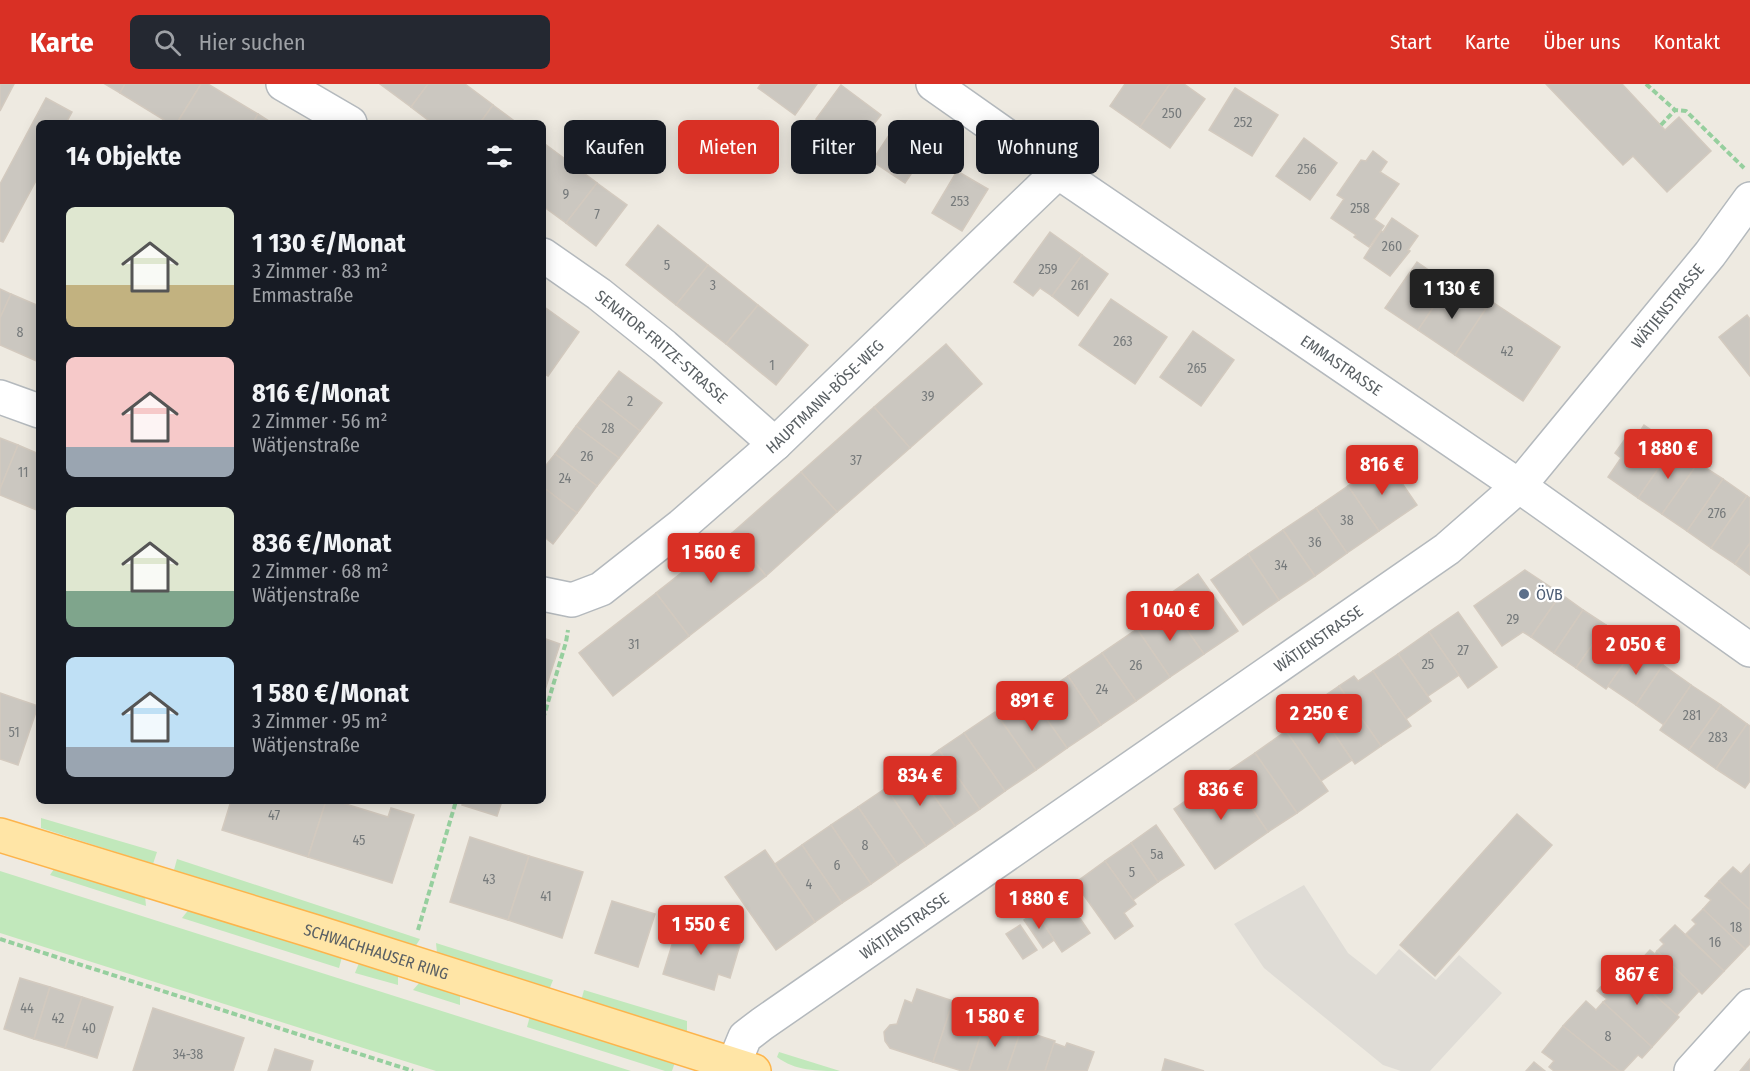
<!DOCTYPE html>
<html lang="de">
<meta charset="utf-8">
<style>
:root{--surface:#171b24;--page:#242831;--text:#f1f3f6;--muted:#9ea1a6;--accent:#d93025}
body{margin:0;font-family:"Fira Sans Condensed",sans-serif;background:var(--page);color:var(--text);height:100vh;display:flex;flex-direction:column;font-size:22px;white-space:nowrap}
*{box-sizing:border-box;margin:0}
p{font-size:20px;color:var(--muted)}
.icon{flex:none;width:33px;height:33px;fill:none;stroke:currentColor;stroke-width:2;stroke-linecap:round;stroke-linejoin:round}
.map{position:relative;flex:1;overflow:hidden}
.drawer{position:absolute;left:36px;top:36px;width:510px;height:684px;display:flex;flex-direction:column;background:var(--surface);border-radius:9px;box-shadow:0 3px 15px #0003}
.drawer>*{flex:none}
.top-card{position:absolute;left:564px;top:36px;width:570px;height:54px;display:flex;gap:12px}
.price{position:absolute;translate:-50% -51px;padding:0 14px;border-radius:6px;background:var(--accent);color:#fff;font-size:20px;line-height:39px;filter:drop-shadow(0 2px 3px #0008)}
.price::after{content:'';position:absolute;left:50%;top:36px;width:18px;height:14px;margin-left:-9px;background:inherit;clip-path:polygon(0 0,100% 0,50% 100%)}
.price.current{background:#222;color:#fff}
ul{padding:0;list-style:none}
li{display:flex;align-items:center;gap:18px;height:150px;padding:0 30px}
li span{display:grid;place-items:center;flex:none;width:168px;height:120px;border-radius:9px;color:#555}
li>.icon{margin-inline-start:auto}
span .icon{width:72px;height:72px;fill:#fffc;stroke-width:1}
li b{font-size:26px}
h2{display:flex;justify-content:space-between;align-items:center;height:72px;padding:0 30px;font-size:26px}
.chip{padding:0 21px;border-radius:9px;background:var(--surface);box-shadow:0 3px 15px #0003;font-size:21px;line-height:54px}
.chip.current{background:var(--accent);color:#fff}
header{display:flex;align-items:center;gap:36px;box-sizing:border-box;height:84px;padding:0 30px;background:var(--accent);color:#fff}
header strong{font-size:28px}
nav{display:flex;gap:33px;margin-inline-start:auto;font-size:21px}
.search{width:420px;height:54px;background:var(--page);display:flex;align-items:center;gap:15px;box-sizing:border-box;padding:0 21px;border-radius:9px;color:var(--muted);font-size:22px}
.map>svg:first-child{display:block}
.industrial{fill:#dfdcd6}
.green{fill:#c1e8bb}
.building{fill:#cbc7c0;stroke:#d3cabf;stroke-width:1.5}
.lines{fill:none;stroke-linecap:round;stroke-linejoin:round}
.minor-casing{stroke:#b4b9bd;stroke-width:36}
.major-casing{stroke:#fdb44b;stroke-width:36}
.path{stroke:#96cf9e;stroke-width:4;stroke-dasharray:6 3;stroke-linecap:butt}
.minor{stroke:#fff;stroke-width:33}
.major{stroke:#ffe5a6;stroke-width:33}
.service-dot{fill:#5c6f8a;stroke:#fff;stroke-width:2}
.labels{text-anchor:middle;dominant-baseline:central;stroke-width:4.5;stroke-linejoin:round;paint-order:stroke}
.number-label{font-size:14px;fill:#767a7b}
.street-label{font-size:16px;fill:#5a6064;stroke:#fff}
.service-label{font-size:16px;fill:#4e5e75;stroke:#fff;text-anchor:start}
</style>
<header>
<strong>Karte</strong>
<div class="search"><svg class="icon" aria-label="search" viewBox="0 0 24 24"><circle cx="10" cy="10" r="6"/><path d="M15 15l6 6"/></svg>Hier suchen</div>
<nav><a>Start</a><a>Karte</a><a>Über uns</a><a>Kontakt</a></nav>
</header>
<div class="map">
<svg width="1750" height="987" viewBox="0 0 1750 987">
<rect width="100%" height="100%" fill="#eeeae1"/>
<!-- industrial -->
<path class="industrial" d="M1304,801L1348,869L1376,891L1399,865L1436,896L1459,871L1502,909L1430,987H1401L1383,981L1264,884L1234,840Z"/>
<!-- green -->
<g class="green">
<path d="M41,734L157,768L153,780L41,744Z"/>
<path d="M177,775L420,855L415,863L174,786Z"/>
<path d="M56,782L145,812L146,822L50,791Z"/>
<path d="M0,787L631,987H436L0,849Z"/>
<path d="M190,824L342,873L339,884L182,834Z"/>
<path d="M436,859L553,896L549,906L437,869Z"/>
<path d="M359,879L398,891V901L355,889Z"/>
<path d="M420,898L460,910V921L413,906Z"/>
<path d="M584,906L687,937V950L581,917Z"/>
<path d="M530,932L675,978L672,987H665L527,943Z"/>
<path d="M779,968L840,987C817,987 795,987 777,973Z"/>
</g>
<!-- building -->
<g class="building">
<path d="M0,0H14L0,27Z"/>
<path d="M105,0H125L120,9Z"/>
<path d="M125,0H201L177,39H169L120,9Z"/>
<path d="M201,0H208L258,30L253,39H177Z"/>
<path d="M380,0H428L411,23Z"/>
<path d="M428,0H465L493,21L480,39H432L411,23Z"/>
<path d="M761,0H817L795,31L758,4Z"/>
<path d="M1125,0H1170L1140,43L1110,22Z"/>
<path d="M1170,0H1184L1205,15L1170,64L1140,43Z"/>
<path d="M1546,0H1622L1665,46L1679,33L1711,67L1667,108L1633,72L1623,81Z"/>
<path d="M841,1L881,31L855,64L816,35Z"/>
<path d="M1235,4L1278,31L1252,72L1209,46Z"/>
<path d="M46,14L72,28L66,39H39V91L3,158L0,157V100Z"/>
<path d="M493,21L517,39H480Z"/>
<path d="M258,30L272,39H253Z"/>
<path d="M895,42L928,65L905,99L872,77Z"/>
<path d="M1304,54L1337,79L1310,116L1276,92Z"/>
<path d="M545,60L597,99L566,139L543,122V63Z"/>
<path d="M1373,67L1387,78L1380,88L1399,100L1374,135L1384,142L1369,163L1354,153L1356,151L1331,134L1344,115L1337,111L1361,76L1366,77Z"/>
<path d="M957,87L988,105L962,147L932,129Z"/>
<path d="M597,99L627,121L596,162L566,139Z"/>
<path d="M1392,134L1418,152L1408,166L1410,167L1390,192L1364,174L1381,147L1383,148Z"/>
<path d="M658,141L708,181L676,221L626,181Z"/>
<path d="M1050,148L1082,171L1052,212L1040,204L1033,212L1014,198Z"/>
<path d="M1082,171L1108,190L1078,232L1052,212Z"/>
<path d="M1417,178L1449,200L1418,246L1385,224Z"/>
<path d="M708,181L758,221L726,260L676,221Z"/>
<path d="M1449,200L1486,225L1455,271L1418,246Z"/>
<path d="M0,205L11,210L0,234Z"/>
<path d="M11,210L39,222V278L0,261V234Z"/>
<path d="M1111,215L1167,253L1135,300L1079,261Z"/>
<path d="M1491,217L1560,263L1523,317L1455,271Z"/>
<path d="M758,221L808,261L776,301L726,260Z"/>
<path d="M543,222L579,248L548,292L543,289Z"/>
<path d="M1747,231L1750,235V292L1719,253Z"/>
<path d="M1193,247L1234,276L1201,322L1160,293Z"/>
<path d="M946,260L982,300L910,364L874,323Z"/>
<path d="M619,287L662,319L640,347L598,314Z"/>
<path d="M598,314L640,347L619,374L576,342Z"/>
<path d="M874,323L910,364L837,428L801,388Z"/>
<path d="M1644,341L1674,362L1638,414L1608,393L1621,374L1615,369L1628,351L1635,355Z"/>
<path d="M576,342L619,374L597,402L555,370Z"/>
<path d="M0,354L18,361L0,405Z"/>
<path d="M18,361L39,370V427L0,411V405Z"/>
<path d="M1674,362L1698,379L1662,430L1638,414Z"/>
<path d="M555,370L597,402L577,429L543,403V385Z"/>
<path d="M1386,376L1417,421L1379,447L1348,402Z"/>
<path d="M1698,379L1723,395L1687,447L1662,430Z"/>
<path d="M801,388L837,428L766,492L732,449Z"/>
<path d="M1723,395L1747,412L1711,464L1687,447Z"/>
<path d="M1348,402L1379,447L1347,469L1316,424Z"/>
<path d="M543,403L577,429L553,460L543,452Z"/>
<path d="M1747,412L1750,414V459L1735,480L1711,464Z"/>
<path d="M1316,424L1347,469L1315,492L1283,446Z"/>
<path d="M1283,446L1315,492L1279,516L1248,470Z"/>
<path d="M732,449L766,492L689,552L656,509Z"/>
<path d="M1750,459V491L1735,480Z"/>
<path d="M1248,470L1279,516L1243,541L1211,496Z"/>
<path d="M1525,486L1561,510L1531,553L1523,548L1502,562L1474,522Z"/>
<path d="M1198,490L1238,547L1204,570L1164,514Z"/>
<path d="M656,509L689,552L613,612L579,569Z"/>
<path d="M1561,510L1583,526L1554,569L1531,553Z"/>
<path d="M1170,522L1204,570L1170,593L1137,545Z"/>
<path d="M1583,526L1606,541L1576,584L1554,569Z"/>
<path d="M1458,528L1497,583L1468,604L1429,548Z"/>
<path d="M1606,541L1636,562L1606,605L1576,584Z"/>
<path d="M1137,545L1170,593L1136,617L1102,569Z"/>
<path d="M1429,548L1459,591L1428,612L1398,570Z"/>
<path d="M543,554L560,560L544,609H543Z"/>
<path d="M1636,562L1663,581L1636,621L1608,602Z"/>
<path d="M1102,569L1136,617L1101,641L1068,592Z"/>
<path d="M1398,570L1431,617L1406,635L1373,587Z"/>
<path d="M1663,581L1691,601L1664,641L1636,621Z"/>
<path d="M1373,587L1411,642L1381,662L1339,602L1354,592L1358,597Z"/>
<path d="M1068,592L1101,641L1067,664L1033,616Z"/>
<path d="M1691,601L1721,621L1689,666L1660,646Z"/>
<path d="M1339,602L1381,662L1355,680L1318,626L1330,617L1326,611Z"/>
<path d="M0,609L38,622L18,681L0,675Z"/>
<path d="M1029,610L1067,664L1036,686L998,632Z"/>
<path d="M1721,621L1747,640L1716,685L1689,666Z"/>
<path d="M1318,626L1352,676L1321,697L1286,647Z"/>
<path d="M995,628L1036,686L1005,707L964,649Z"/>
<path d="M1747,640L1750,642V697L1745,704L1716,685Z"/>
<path d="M1286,647L1328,707L1297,729L1255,669Z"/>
<path d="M964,649L1005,707L980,725L939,666Z"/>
<path d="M939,666L980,725L955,742L914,684Z"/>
<path d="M1255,669L1297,729L1268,748L1227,688Z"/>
<path d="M914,684L955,742L926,762L886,704Z"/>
<path d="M1227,688L1268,748L1215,785L1174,725Z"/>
<path d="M886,704L926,762L898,781L858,723Z"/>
<path d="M231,717H326L308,773L222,746Z"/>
<path d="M326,717H336L388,733L391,724L414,731L392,799L308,773Z"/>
<path d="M463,717H502L497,732L462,721Z"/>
<path d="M858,723L898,781L871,800L831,741Z"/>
<path d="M1517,730L1552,761L1435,892L1400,861Z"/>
<path d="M831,741L871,800L842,819L802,761Z"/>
<path d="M1156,741L1184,781L1158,798L1131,759Z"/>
<path d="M470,753L529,772L508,836L450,818Z"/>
<path d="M1131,759L1158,798L1133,816L1105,777Z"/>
<path d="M802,761L842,819L815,838L775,780Z"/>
<path d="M765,766L815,838L776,866L725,793Z"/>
<path d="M529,772L583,788L562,854L508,836Z"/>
<path d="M1105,777L1136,820L1124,829L1133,842L1115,855L1075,799Z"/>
<path d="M1750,780V826L1719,797L1733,783L1741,790Z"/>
<path d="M1719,797L1750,826V860L1745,865L1703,825L1711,816L1705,812Z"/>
<path d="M1062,808L1090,849L1062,868L1035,827Z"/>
<path d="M612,817L655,830L638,883L595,869Z"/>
<path d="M1703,825L1745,865L1724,887L1686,850L1696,840L1692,836Z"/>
<path d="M1036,828L1054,856L1043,864L1024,836Z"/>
<path d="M679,838L741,857L730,894L718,890L714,906L663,890Z"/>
<path d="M1020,841L1037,866L1023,875L1006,850Z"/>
<path d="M1675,841L1724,887L1702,910L1657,867L1664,860L1660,856Z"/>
<path d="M1650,866L1655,870L1657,867L1699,907L1677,931L1634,892L1643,883L1638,879Z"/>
<path d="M1621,881L1679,933L1652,963L1603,918L1607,915L1597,907Z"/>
<path d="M20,894L50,903L34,955L4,945Z"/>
<path d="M50,903L82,913L65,964L34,955Z"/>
<path d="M917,905L953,917L933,978L890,964L885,957L884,948L890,941L897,940L905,916L912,919Z"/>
<path d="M82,913L113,923L97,974L65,964Z"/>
<path d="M1586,917L1596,926L1603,918L1652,963L1642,974L1638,971L1623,987H1619L1563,942Z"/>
<path d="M951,923L986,935L969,987H962L933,978Z"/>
<path d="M153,924L244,954L233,987H133Z"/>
<path d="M986,935L1021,946L1007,987H969Z"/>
<path d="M1563,942L1619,987H1554L1549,983L1554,977L1542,968Z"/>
<path d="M1021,946L1055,957L1045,987H1007Z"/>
<path d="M1054,959L1065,963L1067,959L1094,968L1087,987H1045Z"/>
<path d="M275,965L313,977L310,987H268Z"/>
<path d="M1165,975L1204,987H1162Z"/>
<path d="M1750,975V987H1740Z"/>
<path d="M1534,978L1545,987H1526Z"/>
</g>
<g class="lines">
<defs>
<g id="minor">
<path d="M283,0L350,39"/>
<path id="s1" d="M933,0L1058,88L1519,402L1750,566"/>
<path id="s2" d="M543,171L599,210L664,262L775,360"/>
<path d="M0,313L39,327"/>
<path id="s3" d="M543,510L572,516L601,505L681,442L775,360L1058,88"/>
<path id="s4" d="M731,987L745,953L762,940L1447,465L1519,402L1710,170L1750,115"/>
<path d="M1691,987L1750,922"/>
</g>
<g id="major">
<path id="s5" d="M0,751L316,848L754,987"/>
</g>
</defs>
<!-- minor casing -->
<use href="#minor" class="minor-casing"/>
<!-- major casing -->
<use href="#major" class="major-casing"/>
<!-- path -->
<g class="path">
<path d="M1646,0L1675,26L1686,27L1744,84"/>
<path d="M1661,41L1675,26"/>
<path d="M543,635L566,558L568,546"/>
<path d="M418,846L456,717"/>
<path d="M0,855L413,987"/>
</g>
<!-- minor -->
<use href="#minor" class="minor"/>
<!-- major -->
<use href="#major" class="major"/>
</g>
<!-- markers -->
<circle class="service-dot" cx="1524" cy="510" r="6"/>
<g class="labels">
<!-- number labels -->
<g class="number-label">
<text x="1172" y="29">250</text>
<text x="1243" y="38">252</text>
<text x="1307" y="85">256</text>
<text x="566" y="110">9</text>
<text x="960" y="117">253</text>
<text x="1360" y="124">258</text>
<text x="597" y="130">7</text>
<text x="1392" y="162">260</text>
<text x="667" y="181">5</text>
<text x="1048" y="185">259</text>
<text x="713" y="201">3</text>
<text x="1080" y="201">261</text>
<text x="20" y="248">8</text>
<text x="1123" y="257">263</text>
<text x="1507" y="267">42</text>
<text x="772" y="281">1</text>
<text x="1197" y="284">265</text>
<text x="928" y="312">39</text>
<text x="630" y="317">2</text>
<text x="608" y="344">28</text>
<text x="587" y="372">26</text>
<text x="856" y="376">37</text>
<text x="23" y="388">11</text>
<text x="565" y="394">24</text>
<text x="1717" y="429">276</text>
<text x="1347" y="436">38</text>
<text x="1315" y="458">36</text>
<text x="1281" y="481">34</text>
<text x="1513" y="535">29</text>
<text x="634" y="560">31</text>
<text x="1463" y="566">27</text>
<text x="1428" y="580">25</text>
<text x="1136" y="581">26</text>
<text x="1102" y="605">24</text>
<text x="1692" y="631">281</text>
<text x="14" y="648">51</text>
<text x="1718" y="653">283</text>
<text x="274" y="731">47</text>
<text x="359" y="756">45</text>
<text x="865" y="761">8</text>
<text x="1157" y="770">5a</text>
<text x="837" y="781">6</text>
<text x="1132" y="788">5</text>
<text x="489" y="795">43</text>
<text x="809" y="800">4</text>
<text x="546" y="812">41</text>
<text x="1736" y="843">18</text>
<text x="1715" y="858">16</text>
<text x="27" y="924">44</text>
<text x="58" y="934">42</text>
<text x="89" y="944">40</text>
<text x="1608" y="952">8</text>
<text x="188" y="970">34-38</text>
</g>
<!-- street labels -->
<g class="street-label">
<text stroke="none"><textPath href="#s4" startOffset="1221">WÄTJENSTRASSE</textPath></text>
<text stroke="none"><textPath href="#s2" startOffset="150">SENATOR-FRITZE-STRASSE</textPath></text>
<text stroke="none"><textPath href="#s1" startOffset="496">EMMASTRASSE</textPath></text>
<text stroke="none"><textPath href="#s3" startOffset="356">HAUPTMANN-BÖSE-WEG</textPath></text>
<text stroke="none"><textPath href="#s4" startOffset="735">WÄTJENSTRASSE</textPath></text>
<text stroke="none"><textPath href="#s4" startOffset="231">WÄTJENSTRASSE</textPath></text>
<text stroke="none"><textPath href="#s5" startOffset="394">SCHWACHHAUSER RING</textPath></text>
</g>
<!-- service labels -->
<g class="service-label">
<text x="1536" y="510">ÖVB</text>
</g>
</g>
</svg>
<b class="price current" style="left:1452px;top:236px">1 130 €</b>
<b class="price" style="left:1668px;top:396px">1 880 €</b>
<b class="price" style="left:1382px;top:412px">816 €</b>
<b class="price" style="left:711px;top:500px">1 560 €</b>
<b class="price" style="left:1170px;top:558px">1 040 €</b>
<b class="price" style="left:1636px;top:592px">2 050 €</b>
<b class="price" style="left:1032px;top:648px">891 €</b>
<b class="price" style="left:1319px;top:661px">2 250 €</b>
<b class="price" style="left:920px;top:723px">834 €</b>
<b class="price" style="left:1221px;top:737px">836 €</b>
<b class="price" style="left:1039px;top:846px">1 880 €</b>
<b class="price" style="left:701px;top:872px">1 550 €</b>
<b class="price" style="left:1637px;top:922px">867 €</b>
<b class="price" style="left:995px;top:964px">1 580 €</b>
<div class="top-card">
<a class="chip">Kaufen</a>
<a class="chip current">Mieten</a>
<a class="chip">Filter</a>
<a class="chip">Neu</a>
<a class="chip">Wohnung</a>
</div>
<section class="drawer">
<h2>14 Objekte<svg class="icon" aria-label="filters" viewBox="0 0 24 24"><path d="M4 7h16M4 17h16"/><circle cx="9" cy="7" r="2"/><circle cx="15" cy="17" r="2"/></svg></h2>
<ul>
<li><span style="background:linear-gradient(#dfe7d0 65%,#c2b280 0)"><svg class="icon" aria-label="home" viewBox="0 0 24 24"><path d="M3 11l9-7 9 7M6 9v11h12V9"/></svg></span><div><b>1 130 €/Monat</b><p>3 Zimmer · 83 m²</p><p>Emmastraße</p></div></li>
<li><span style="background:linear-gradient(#f6c9c9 75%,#9aa5b1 0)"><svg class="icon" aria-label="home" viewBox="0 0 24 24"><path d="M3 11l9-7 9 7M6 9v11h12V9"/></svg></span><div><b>816 €/Monat</b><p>2 Zimmer · 56 m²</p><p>Wätjenstraße</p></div></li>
<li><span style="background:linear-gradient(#dfe7d0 70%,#7fa58c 0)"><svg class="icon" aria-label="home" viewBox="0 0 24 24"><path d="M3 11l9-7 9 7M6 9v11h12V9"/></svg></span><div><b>836 €/Monat</b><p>2 Zimmer · 68 m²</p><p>Wätjenstraße</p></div></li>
<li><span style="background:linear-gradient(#bfe0f5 75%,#9aa5b1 0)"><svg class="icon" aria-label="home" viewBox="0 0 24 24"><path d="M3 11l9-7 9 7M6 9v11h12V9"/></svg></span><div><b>1 580 €/Monat</b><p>3 Zimmer · 95 m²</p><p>Wätjenstraße</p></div></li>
</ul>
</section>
</div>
